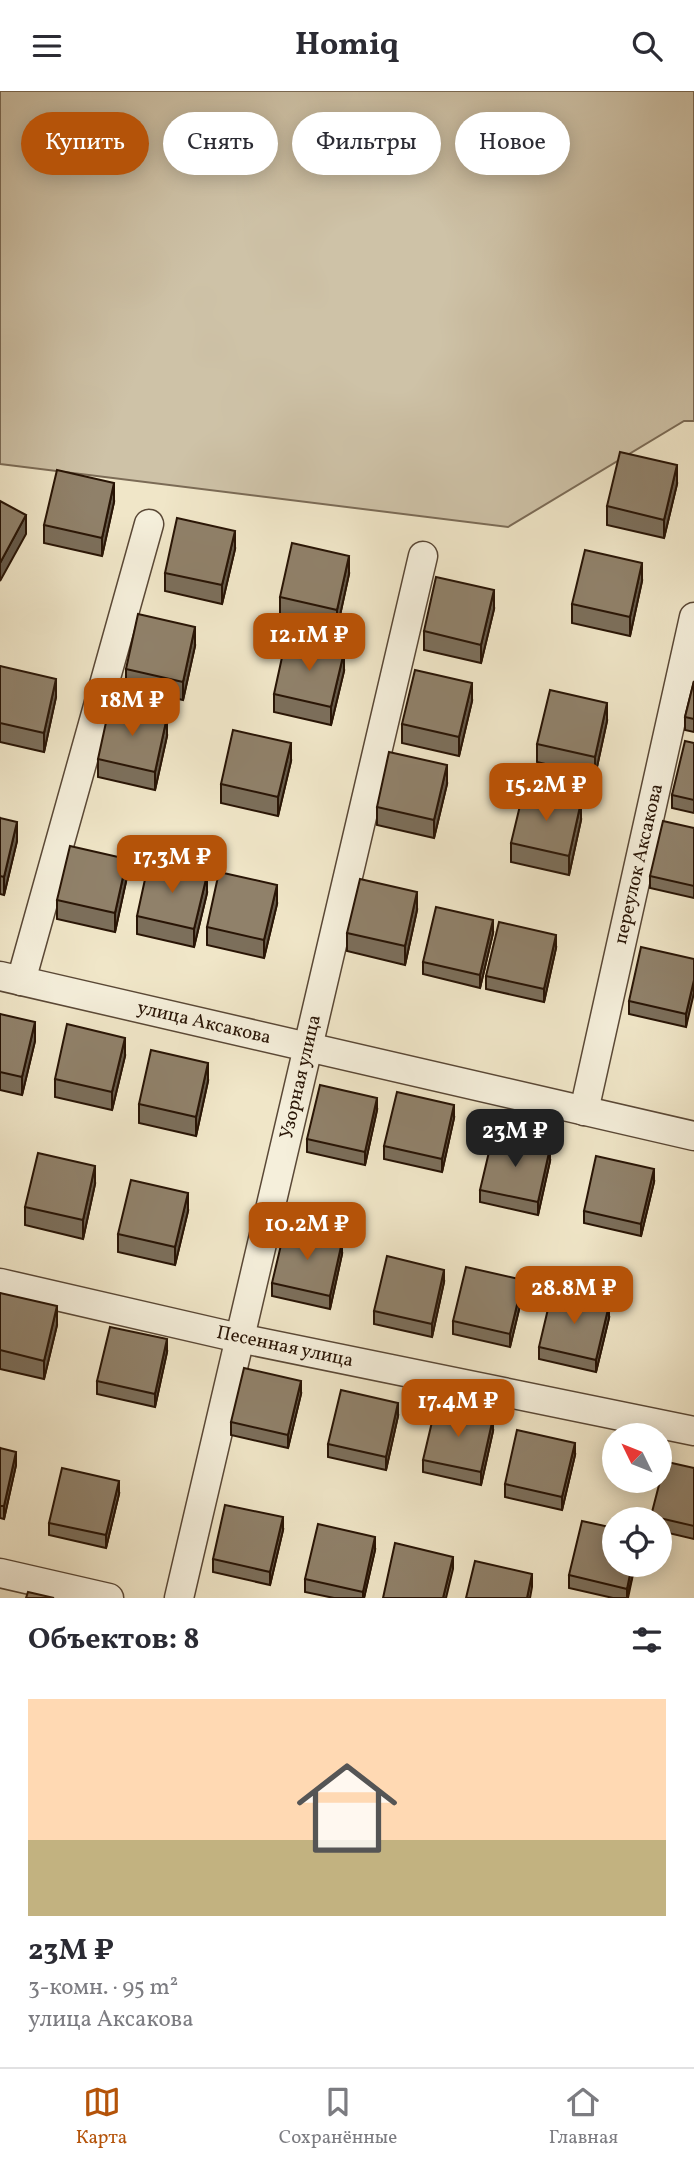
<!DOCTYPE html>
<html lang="ru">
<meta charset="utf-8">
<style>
:root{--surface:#fff;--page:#f7f7f7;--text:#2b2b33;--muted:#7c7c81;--line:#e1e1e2;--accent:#b45309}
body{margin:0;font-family:Vollkorn,serif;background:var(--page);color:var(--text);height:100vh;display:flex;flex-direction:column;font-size:26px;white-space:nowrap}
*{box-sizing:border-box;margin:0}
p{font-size:23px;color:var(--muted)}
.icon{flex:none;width:38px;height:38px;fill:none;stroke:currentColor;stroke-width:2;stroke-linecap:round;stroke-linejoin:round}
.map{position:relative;height:1507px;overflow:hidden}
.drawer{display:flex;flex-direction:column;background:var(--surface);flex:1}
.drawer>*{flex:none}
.guide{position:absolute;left:21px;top:21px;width:653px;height:63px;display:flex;gap:14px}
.needle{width:46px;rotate:313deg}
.fabs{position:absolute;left:602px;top:1332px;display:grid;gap:14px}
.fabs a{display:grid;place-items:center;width:70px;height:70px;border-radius:50%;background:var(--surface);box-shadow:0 4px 18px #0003;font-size:35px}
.price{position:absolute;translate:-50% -60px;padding:0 16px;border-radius:14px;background:var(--accent);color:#fff;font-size:23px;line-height:46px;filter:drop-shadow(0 2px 4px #0008)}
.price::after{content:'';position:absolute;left:50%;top:42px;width:21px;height:16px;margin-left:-10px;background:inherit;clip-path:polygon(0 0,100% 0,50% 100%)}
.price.current{background:#222;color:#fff}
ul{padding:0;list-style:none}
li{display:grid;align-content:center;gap:14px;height:371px;padding:0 28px}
li span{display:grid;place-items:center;height:217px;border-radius:0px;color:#555}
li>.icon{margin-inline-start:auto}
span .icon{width:126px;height:126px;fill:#fffc;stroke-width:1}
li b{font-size:30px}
h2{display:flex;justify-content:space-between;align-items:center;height:84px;padding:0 28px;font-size:30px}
.chip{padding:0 24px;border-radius:32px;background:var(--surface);box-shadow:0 4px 18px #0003;font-size:24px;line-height:63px}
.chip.current{background:var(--accent);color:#fff}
header{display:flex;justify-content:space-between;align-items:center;height:91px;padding:0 28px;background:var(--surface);font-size:32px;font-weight:700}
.menu{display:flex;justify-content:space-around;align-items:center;height:98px;border-top:2px solid var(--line);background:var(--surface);font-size:19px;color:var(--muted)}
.menu a{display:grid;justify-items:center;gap:4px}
.menu .current{color:var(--accent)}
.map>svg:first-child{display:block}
.green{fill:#cec2a7;stroke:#7b6b56;stroke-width:2}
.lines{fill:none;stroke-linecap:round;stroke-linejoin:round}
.minor-casing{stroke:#5a4836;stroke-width:31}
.minor{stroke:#f5efdb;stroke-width:28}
.wall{fill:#7c6f5b;stroke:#281405;stroke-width:2}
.shaded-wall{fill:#655a4a;stroke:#281405;stroke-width:2}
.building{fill:#90816a;stroke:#281405;stroke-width:2}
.labels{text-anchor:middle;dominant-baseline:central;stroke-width:6;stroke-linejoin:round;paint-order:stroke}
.street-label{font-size:19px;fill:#281405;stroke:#f5efdb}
</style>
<header><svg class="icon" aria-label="menu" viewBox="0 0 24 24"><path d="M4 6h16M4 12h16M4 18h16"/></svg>Homiq<svg class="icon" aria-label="search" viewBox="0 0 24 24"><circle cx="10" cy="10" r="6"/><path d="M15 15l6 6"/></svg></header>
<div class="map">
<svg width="694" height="1507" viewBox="0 0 694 1507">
<rect width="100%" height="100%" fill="#f0e6c8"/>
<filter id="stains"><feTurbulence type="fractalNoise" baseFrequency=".00286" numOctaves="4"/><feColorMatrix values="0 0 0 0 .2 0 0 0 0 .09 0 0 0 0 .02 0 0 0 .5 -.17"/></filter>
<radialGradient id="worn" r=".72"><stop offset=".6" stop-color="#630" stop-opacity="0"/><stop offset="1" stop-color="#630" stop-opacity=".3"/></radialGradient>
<!-- green -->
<path class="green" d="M0,0H694V330H684L508,436L0,373Z"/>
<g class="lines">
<defs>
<g id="minor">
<path d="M0,885L694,1045"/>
<path d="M21,890L149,433"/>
<path d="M584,1020L694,526"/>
<path d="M0,1192L239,1247L694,1340"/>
<path d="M0,1482L109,1507"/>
<path d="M179,1507L423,465"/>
</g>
</defs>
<!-- minor casing -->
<use href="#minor" class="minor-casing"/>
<!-- minor -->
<use href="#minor" class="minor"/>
</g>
<!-- wall -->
<g class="wall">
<path d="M677,393L664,447L607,434V415Z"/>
<path d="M114,411L102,465L44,452V434Z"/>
<path d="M235,458L222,513L165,500V482Z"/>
<path d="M349,483L337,538L280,524V506Z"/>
<path d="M642,490L630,545L572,532V513Z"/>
<path d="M494,518L481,572L424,559V540Z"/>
<path d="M195,555L183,609L126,596V578Z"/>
<path d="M0,575L56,606L44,661L0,651Z"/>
<path d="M344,580L331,634L274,621V603Z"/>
<path d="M694,590V641L685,639V626Z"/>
<path d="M472,610L459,665L402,652V633Z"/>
<path d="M607,630L595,685L537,671V653Z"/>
<path d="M167,645L155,699L98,686V668Z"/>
<path d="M694,652V722L672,717V704Z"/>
<path d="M291,670L278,725L221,712V693Z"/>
<path d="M447,693L434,747L377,734V716Z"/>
<path d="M0,727L17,750L4,804L0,803Z"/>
<path d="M581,729L569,784L511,771V752Z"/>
<path d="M694,737V807L650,797V785Z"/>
<path d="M127,786L115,841L57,828V809Z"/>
<path d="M207,802L194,856L137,843V825Z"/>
<path d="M277,813L264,867L207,854V836Z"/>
<path d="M417,819L405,874L347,860V842Z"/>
<path d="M493,842L480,897L423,883V871Z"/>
<path d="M556,857L544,911L486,898V885Z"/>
<path d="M694,868L686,936L629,923V910Z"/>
<path d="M0,923L35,950L22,1004L0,999Z"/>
<path d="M125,965L112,1019L55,1006V988Z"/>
<path d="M208,990L196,1045L139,1032V1013Z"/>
<path d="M377,1019L365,1074L307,1061V1048Z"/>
<path d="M454,1027L442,1081L384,1068V1055Z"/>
<path d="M550,1070L538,1124L480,1111V1099Z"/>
<path d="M654,1091L641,1145L584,1132V1120Z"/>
<path d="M95,1093L83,1148L25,1134V1116Z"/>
<path d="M188,1120L175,1174L118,1161V1143Z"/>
<path d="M342,1163L330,1218L272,1205V1192Z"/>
<path d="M444,1191L432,1246L374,1233V1220Z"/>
<path d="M0,1202L57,1234L44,1288L0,1278Z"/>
<path d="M523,1202L510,1256L453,1243V1230Z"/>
<path d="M609,1227L596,1281L539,1268V1256Z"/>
<path d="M167,1261L155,1316L97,1303V1290Z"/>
<path d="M301,1303L288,1357L231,1344V1331Z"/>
<path d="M398,1325L386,1379L328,1366V1353Z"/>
<path d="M493,1340L481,1394L423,1381V1369Z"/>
<path d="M0,1357L16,1374L4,1428L0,1427Z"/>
<path d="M575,1364L562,1419L505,1406V1393Z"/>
<path d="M694,1377V1448L660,1440V1428H651V1425Z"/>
<path d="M119,1403L106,1457L49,1444V1432Z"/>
<path d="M283,1439L270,1494L213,1481V1468Z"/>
<path d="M375,1459L364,1507H334L305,1501V1488Z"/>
<path d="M635,1474L628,1507H613L569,1497V1484Z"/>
</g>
<!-- shaded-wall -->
<g class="shaded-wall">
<path d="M677,374V393L664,447V429Z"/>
<path d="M114,392V411L102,465V447Z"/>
<path d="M26,424V443L0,490V472Z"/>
<path d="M235,440V458L222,513V494Z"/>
<path d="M349,465V483L337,538V519Z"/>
<path d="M642,472V490L630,545V526Z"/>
<path d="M494,499V518L481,572V554Z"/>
<path d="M195,536V555L183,609V591Z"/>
<path d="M344,561V580L331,634V616Z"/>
<path d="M56,588V606L44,661V642Z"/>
<path d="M472,592V610L459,665V646Z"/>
<path d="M607,612V630L595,685V666Z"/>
<path d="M167,626V645L155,699V681Z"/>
<path d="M291,652V670L278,725V706Z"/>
<path d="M447,674V693L434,747V729Z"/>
<path d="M581,711V729L569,784V765Z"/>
<path d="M17,731V750L4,804V786Z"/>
<path d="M127,768V786L115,841V822Z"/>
<path d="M207,784V802L194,856V838Z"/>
<path d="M277,794V813L264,867V849Z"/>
<path d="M417,801V819L405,874V855Z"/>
<path d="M493,829V842L480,897V884Z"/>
<path d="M556,844V857L544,911V898Z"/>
<path d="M694,889V902L686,936V923Z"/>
<path d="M35,931V950L22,1004V986Z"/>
<path d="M125,947V965L112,1019V1001Z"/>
<path d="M208,972V990L196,1045V1026Z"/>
<path d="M377,1007V1019L365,1074V1061Z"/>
<path d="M454,1014V1027L442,1081V1068Z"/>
<path d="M550,1057V1070L538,1124V1111Z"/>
<path d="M95,1075V1093L83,1148V1129Z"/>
<path d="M654,1078V1091L641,1145V1133Z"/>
<path d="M188,1102V1120L175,1174V1156Z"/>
<path d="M342,1151V1163L330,1218V1205Z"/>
<path d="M444,1179V1191L432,1246V1233Z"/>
<path d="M523,1189V1202L510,1256V1243Z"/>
<path d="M609,1214V1227L596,1281V1269Z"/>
<path d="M57,1215V1234L44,1288V1270Z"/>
<path d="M167,1248V1261L155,1316V1303Z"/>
<path d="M301,1290V1303L288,1357V1344Z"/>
<path d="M398,1312V1325L386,1379V1366Z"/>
<path d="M493,1327V1340L481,1394V1381Z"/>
<path d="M575,1352V1364L562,1419V1406Z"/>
<path d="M16,1361V1374L4,1428V1415Z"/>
<path d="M119,1390V1403L106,1457V1444Z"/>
<path d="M283,1426V1439L270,1494V1481Z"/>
<path d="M375,1446V1459L364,1507H363V1501Z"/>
<path d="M453,1466V1478L446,1507H443Z"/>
<path d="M632,1474H635L627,1507V1498Z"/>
<path d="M532,1483V1496L530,1507H527Z"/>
</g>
<!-- building -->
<g class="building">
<path d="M620,361L677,374L664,429L607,415Z"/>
<path d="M57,379L114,392L102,447L44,434Z"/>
<path d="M0,410L26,424L0,472Z"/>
<path d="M177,427L235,440L222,494L165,482Z"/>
<path d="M292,452L349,465L337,519L280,506Z"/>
<path d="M585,459L642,472L630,526L572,513Z"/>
<path d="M436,486L494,499L481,554L424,540Z"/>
<path d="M138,523L195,536L183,591L126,578Z"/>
<path d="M286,548L344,561L331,616L274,603Z"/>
<path d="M0,575L56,588L44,642L0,632Z"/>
<path d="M415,579L472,592L459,646L402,633Z"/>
<path d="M694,590V628L685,626Z"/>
<path d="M550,599L607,612L595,666L537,653Z"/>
<path d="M110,613L167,626L155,681L98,668Z"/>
<path d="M233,639L291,652L278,706L221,693Z"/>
<path d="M685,650L694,652V709L672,704Z"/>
<path d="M389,661L447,674L434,729L377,716Z"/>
<path d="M524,698L581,711L569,765L511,752Z"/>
<path d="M0,727L17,731L4,786L0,785Z"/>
<path d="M663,730L694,737V795L650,785Z"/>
<path d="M70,755L127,768L115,822L57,809Z"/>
<path d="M149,770L207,784L194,838L137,825Z"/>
<path d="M219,781L277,794L264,849L207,836Z"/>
<path d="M360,788L417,801L405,855L347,842Z"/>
<path d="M436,816L493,829L480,884L423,871Z"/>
<path d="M499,831L556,844L544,898L486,885Z"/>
<path d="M641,856L694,868V889L686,923L629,910Z"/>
<path d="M0,923L35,931L22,986L0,981Z"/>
<path d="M67,933L125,947L112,1001L55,988Z"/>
<path d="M151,959L208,972L196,1026L139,1013Z"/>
<path d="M320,994L377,1007L365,1061L307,1048Z"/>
<path d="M397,1001L454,1014L442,1068L384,1055Z"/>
<path d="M493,1044L550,1057L538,1111L480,1099Z"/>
<path d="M38,1062L95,1075L83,1129L25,1116Z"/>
<path d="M596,1065L654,1078L641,1133L584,1120Z"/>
<path d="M131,1089L188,1102L175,1156L118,1143Z"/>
<path d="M285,1137L342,1151L330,1205L272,1192Z"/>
<path d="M387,1165L444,1179L432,1233L374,1220Z"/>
<path d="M466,1176L523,1189L510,1243L453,1230Z"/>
<path d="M552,1201L609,1214L596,1269L539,1256Z"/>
<path d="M0,1202L57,1215L44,1270L0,1259Z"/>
<path d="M110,1236L167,1248L155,1303L97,1290Z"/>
<path d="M244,1277L301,1290L288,1344L231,1331Z"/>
<path d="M341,1299L398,1312L386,1366L328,1353Z"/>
<path d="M436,1314L493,1327L481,1381L423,1369Z"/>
<path d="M517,1339L575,1352L562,1406L505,1393Z"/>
<path d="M0,1357L16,1361L4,1415H0Z"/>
<path d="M663,1370L694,1377V1435L651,1425L660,1390Z"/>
<path d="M62,1377L119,1390L106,1444L49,1432Z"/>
<path d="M225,1414L283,1426L270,1481L213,1468Z"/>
<path d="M582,1430L614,1437V1474H632L627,1498L569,1484Z"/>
<path d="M318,1433L375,1446L363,1501L305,1488Z"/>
<path d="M395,1452L453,1466L443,1507H383Z"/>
<path d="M475,1470L532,1483L527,1507H466Z"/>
<path d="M28,1501L54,1507H26Z"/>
</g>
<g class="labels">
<!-- street labels -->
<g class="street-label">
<text transform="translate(639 773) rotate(-77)">переулок Аксакова</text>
<text transform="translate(204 932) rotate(13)">улица Аксакова</text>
<text transform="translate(301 986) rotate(-77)">Узорная улица</text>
<text transform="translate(285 1256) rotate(12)">Песенная улица</text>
</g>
</g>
<rect width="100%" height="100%" filter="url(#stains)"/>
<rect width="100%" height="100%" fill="url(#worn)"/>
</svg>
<div class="fabs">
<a><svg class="needle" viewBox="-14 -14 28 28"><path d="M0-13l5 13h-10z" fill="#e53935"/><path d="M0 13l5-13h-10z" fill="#7c7c81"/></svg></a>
<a><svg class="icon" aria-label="locate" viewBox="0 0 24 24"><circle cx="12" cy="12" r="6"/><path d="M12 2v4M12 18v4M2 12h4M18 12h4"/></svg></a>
</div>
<b class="price" style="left:309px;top:582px">12.1M ₽</b>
<b class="price" style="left:132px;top:647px">18M ₽</b>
<b class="price" style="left:546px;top:732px">15.2M ₽</b>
<b class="price" style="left:172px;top:804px">17.3M ₽</b>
<b class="price current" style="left:515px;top:1078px">23M ₽</b>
<b class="price" style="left:307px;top:1171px">10.2M ₽</b>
<b class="price" style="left:574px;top:1235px">28.8M ₽</b>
<b class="price" style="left:458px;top:1348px">17.4M ₽</b>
<div class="guide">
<a class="chip current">Купить</a>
<a class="chip">Снять</a>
<a class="chip">Фильтры</a>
<a class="chip">Новое</a>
</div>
</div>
<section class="drawer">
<h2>Объектов: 8<svg class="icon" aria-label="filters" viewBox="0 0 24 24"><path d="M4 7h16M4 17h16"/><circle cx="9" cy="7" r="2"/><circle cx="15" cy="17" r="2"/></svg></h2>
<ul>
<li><span style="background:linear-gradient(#ffd9b3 65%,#c2b280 0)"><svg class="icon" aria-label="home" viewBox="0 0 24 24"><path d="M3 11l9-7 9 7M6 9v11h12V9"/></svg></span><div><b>23M ₽</b><p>3-комн. · 95 m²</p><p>улица Аксакова</p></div></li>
</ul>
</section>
<nav class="menu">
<a class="current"><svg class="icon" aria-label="map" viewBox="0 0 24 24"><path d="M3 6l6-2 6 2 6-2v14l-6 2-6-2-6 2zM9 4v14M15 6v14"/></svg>Карта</a>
<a><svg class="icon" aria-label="saved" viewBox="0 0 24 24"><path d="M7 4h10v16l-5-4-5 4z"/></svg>Сохранённые</a>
<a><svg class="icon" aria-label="home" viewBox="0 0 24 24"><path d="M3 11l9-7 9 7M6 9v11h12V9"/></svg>Главная</a>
</nav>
